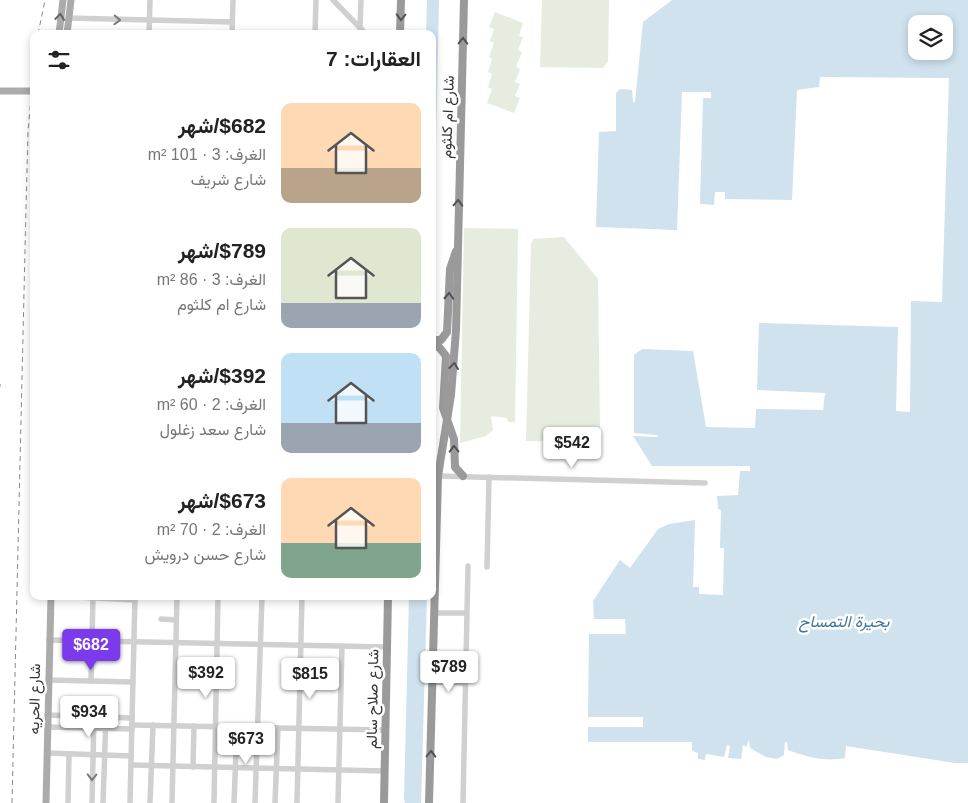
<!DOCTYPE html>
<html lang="ar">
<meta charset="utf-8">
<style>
:root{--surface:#fff;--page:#f2f2f2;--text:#222;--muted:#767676;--accent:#7c3aed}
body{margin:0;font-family:Helvetica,Vazirmatn,sans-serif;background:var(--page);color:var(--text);direction:rtl;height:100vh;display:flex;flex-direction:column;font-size:19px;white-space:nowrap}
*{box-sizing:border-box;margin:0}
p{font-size:16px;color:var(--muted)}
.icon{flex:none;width:28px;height:28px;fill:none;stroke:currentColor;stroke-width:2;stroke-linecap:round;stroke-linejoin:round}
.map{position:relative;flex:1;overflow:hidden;direction:ltr}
.drawer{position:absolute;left:30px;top:30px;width:406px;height:570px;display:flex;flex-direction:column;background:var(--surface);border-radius:10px;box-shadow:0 2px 8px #0003;direction:rtl}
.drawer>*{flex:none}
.buttons{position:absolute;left:908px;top:15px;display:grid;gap:10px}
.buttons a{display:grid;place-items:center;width:45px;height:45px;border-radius:10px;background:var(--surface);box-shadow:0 2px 8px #0003;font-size:25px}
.price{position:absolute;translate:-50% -42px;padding:0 11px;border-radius:5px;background:#fff;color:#222;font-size:16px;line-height:32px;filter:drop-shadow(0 1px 2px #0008)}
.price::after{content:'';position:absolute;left:50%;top:30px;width:15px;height:11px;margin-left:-8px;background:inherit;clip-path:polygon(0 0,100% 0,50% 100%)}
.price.active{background:var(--accent);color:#fff}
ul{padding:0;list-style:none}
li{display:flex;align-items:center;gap:15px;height:125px;padding:0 15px}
li span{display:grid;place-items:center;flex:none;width:140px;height:100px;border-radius:10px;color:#555}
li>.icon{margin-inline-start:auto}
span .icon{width:60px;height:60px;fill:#fffc;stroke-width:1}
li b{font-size:21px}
h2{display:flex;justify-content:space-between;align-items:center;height:60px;padding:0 15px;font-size:21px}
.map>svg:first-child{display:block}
.green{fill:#e6ecdf}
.water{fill:#cfe2ee;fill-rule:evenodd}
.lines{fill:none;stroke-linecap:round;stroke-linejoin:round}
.minor{stroke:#d0d0d0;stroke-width:5.5}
.major{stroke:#ababab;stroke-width:7}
.highway{stroke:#9a9a9a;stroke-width:8}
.rail{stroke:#888;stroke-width:1;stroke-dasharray:5 4;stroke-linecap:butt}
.oneway{stroke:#636363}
.oneway2{stroke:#525252}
.oneway3{stroke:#7a7a7a}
.labels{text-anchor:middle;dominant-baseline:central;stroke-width:5;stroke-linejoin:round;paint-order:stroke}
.street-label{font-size:15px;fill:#333;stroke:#fff}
.water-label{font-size:16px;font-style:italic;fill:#3f7597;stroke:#fff}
</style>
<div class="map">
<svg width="968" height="803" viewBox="0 0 968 803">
<rect width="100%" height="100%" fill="#fff"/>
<!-- green -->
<g class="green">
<path d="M542,0H609L608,61L603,68L540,67Z"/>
<path d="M495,12L523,23L519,36L523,37L518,50L522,52L516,67L520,69L515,82L520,84L515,96L520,98L514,113L487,103L492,89L488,87L492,74L488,72L492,59L489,57L494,43L490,41L494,29L489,27Z"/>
<path d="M464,228L518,229L515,422H508L507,418L491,416L493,430L486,436L460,443Z"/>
<path d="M564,237L598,279L600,432L553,429L550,441H526L531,245L533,239Z"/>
</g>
<!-- water -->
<g class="water">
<path d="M427,0H439L433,296L432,34H426Z"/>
<path d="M672,0H968V763H955L846,746L845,758C824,762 808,757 788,750L787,742H785L784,755L777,759L766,757L750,748L749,741H748L747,747L743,745L741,759L728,758L730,746L727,745L724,757L706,754L705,760L698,759V753L692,751V742H588V727H643V717H588L589,634H626L625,619H594L593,601L620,560L630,568L658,529L669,524L695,520L693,587H699V594L723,595L724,548H720L721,510L718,509L717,496L738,495L740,471H750V466H652L633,436L658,437L657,435L634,433V355L642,349L693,351L706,427L755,428L756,409L823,410L825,393L757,390L759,323L898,327L896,411L910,412L911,301L942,302L949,78L820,77L819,87L797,90L792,200L725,199V192H715L714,205L700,204L703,98H711V92H682L677,230L596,227L599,132L616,131V93L620,89L632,90L633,102H635L643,22ZM916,24H944V51H916Z"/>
<path d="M409,596H427L421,803H405L404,799Z"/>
</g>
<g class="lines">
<!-- minor -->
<g class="minor">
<path d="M333,0L366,34"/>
<path d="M68,18L232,22"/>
<path d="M360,28L361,0"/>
<path d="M149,34L150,0"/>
<path d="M232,34L233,0"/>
<path d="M315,34L316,0"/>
<path d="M438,476L705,483"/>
<path d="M487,567L489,477"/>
<path d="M57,596L135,600"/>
<path d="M435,613H466"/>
<path d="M161,619L176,620"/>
<path d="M49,640L387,647"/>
<path d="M48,680L133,682"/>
<path d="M91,681L93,596"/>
<path d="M433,682L465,683"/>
<path d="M47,715L132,718"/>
<path d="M132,725L385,730"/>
<path d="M47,727L132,729"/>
<path d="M47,753L131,756"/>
<path d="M131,765L385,771"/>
<path d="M193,767L194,726"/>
<path d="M68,803L69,754"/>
<path d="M92,803L94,717"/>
<path d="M103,803L106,717"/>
<path d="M130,803L135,596"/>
<path d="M150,803L153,725"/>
<path d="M172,803L177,596"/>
<path d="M214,803L218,596"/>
<path d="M234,803L237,727"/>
<path d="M255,803L262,596"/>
<path d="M275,803L278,728"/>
<path d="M297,803L302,596"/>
<path d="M338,803L342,646"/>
<path d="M463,803L468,566"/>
</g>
<!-- major -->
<g class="major">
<path d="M59,34L63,0"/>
<path d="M67,34L71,0"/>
<path d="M0,91H34"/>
<path d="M46,803L51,596"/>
</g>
<!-- highway -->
<g class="highway">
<path d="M400,34L401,0"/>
<path d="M432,340H441L447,332L450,269L456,251"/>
<path d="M432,347H439L446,356L443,408L454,439L455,467L463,476"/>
<path d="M384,803L388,596"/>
<path d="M429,803L438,476L451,395L456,330L464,0"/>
</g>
<!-- rail -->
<g class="rail">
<path d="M38,34L45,0"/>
<path d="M0,387V384"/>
<path d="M12,803L26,208L28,132L34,63"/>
</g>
</g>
<!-- one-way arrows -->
<defs><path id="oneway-chevron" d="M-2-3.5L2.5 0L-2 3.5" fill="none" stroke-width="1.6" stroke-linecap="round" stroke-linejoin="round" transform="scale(1.25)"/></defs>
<use class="oneway" href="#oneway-chevron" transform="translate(60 17) rotate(-84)"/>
<g class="oneway2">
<use href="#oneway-chevron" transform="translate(401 17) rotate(92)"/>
<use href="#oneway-chevron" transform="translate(463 41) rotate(-89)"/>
<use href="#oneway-chevron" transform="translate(458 203) rotate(-88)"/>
<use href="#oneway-chevron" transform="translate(449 296) rotate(-87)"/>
<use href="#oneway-chevron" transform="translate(454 366) rotate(-83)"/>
<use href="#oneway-chevron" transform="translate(454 449) rotate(-91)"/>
<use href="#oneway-chevron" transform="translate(431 754) rotate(-88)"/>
</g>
<g class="oneway3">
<use href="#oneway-chevron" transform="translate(117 20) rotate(2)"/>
<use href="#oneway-chevron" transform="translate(92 777) rotate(91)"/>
</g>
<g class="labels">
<!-- street labels -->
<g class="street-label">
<text transform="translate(447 117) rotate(-88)">شارع ام كلثوم</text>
<text transform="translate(34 699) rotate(-89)">شارع الحريه</text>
<text transform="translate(372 699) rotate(-89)">شارع صلاح سالم</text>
</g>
<!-- water labels -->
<g class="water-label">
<text x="844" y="621">بحيرة التمساح</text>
</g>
</g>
</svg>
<div class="buttons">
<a><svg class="icon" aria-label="layers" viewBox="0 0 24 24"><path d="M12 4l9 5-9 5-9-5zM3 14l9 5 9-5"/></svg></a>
</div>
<b class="price" style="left:572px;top:469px">$542</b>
<b class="price active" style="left:91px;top:671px">$682</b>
<b class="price" style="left:449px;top:693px">$789</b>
<b class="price" style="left:206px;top:699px">$392</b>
<b class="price" style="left:310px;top:700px">$815</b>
<b class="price" style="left:89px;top:738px">$934</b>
<b class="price" style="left:246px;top:765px">$673</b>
<section class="drawer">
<h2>العقارات: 7<svg class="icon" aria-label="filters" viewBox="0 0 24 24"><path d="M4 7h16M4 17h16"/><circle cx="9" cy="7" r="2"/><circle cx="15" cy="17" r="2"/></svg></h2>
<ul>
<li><span style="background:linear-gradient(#ffd9b3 65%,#b9a48a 0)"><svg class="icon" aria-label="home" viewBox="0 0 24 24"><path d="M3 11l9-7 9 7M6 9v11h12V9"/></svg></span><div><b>$682/شهر</b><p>الغرف: 3 · 101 m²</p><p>شارع شريف</p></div></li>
<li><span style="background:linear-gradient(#dfe7d0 75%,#9aa5b1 0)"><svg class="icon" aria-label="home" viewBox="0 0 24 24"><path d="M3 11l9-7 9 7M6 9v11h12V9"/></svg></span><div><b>$789/شهر</b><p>الغرف: 3 · 86 m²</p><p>شارع ام كلثوم</p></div></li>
<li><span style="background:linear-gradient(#bfe0f5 70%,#9aa5b1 0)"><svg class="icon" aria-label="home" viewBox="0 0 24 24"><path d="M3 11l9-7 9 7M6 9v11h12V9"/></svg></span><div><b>$392/شهر</b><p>الغرف: 2 · 60 m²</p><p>شارع سعد زغلول</p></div></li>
<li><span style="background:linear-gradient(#ffd9b3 65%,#7fa58c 0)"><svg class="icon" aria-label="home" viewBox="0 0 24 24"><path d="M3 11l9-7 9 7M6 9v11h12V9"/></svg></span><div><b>$673/شهر</b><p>الغرف: 2 · 70 m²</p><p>شارع حسن درويش</p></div></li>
</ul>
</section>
</div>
